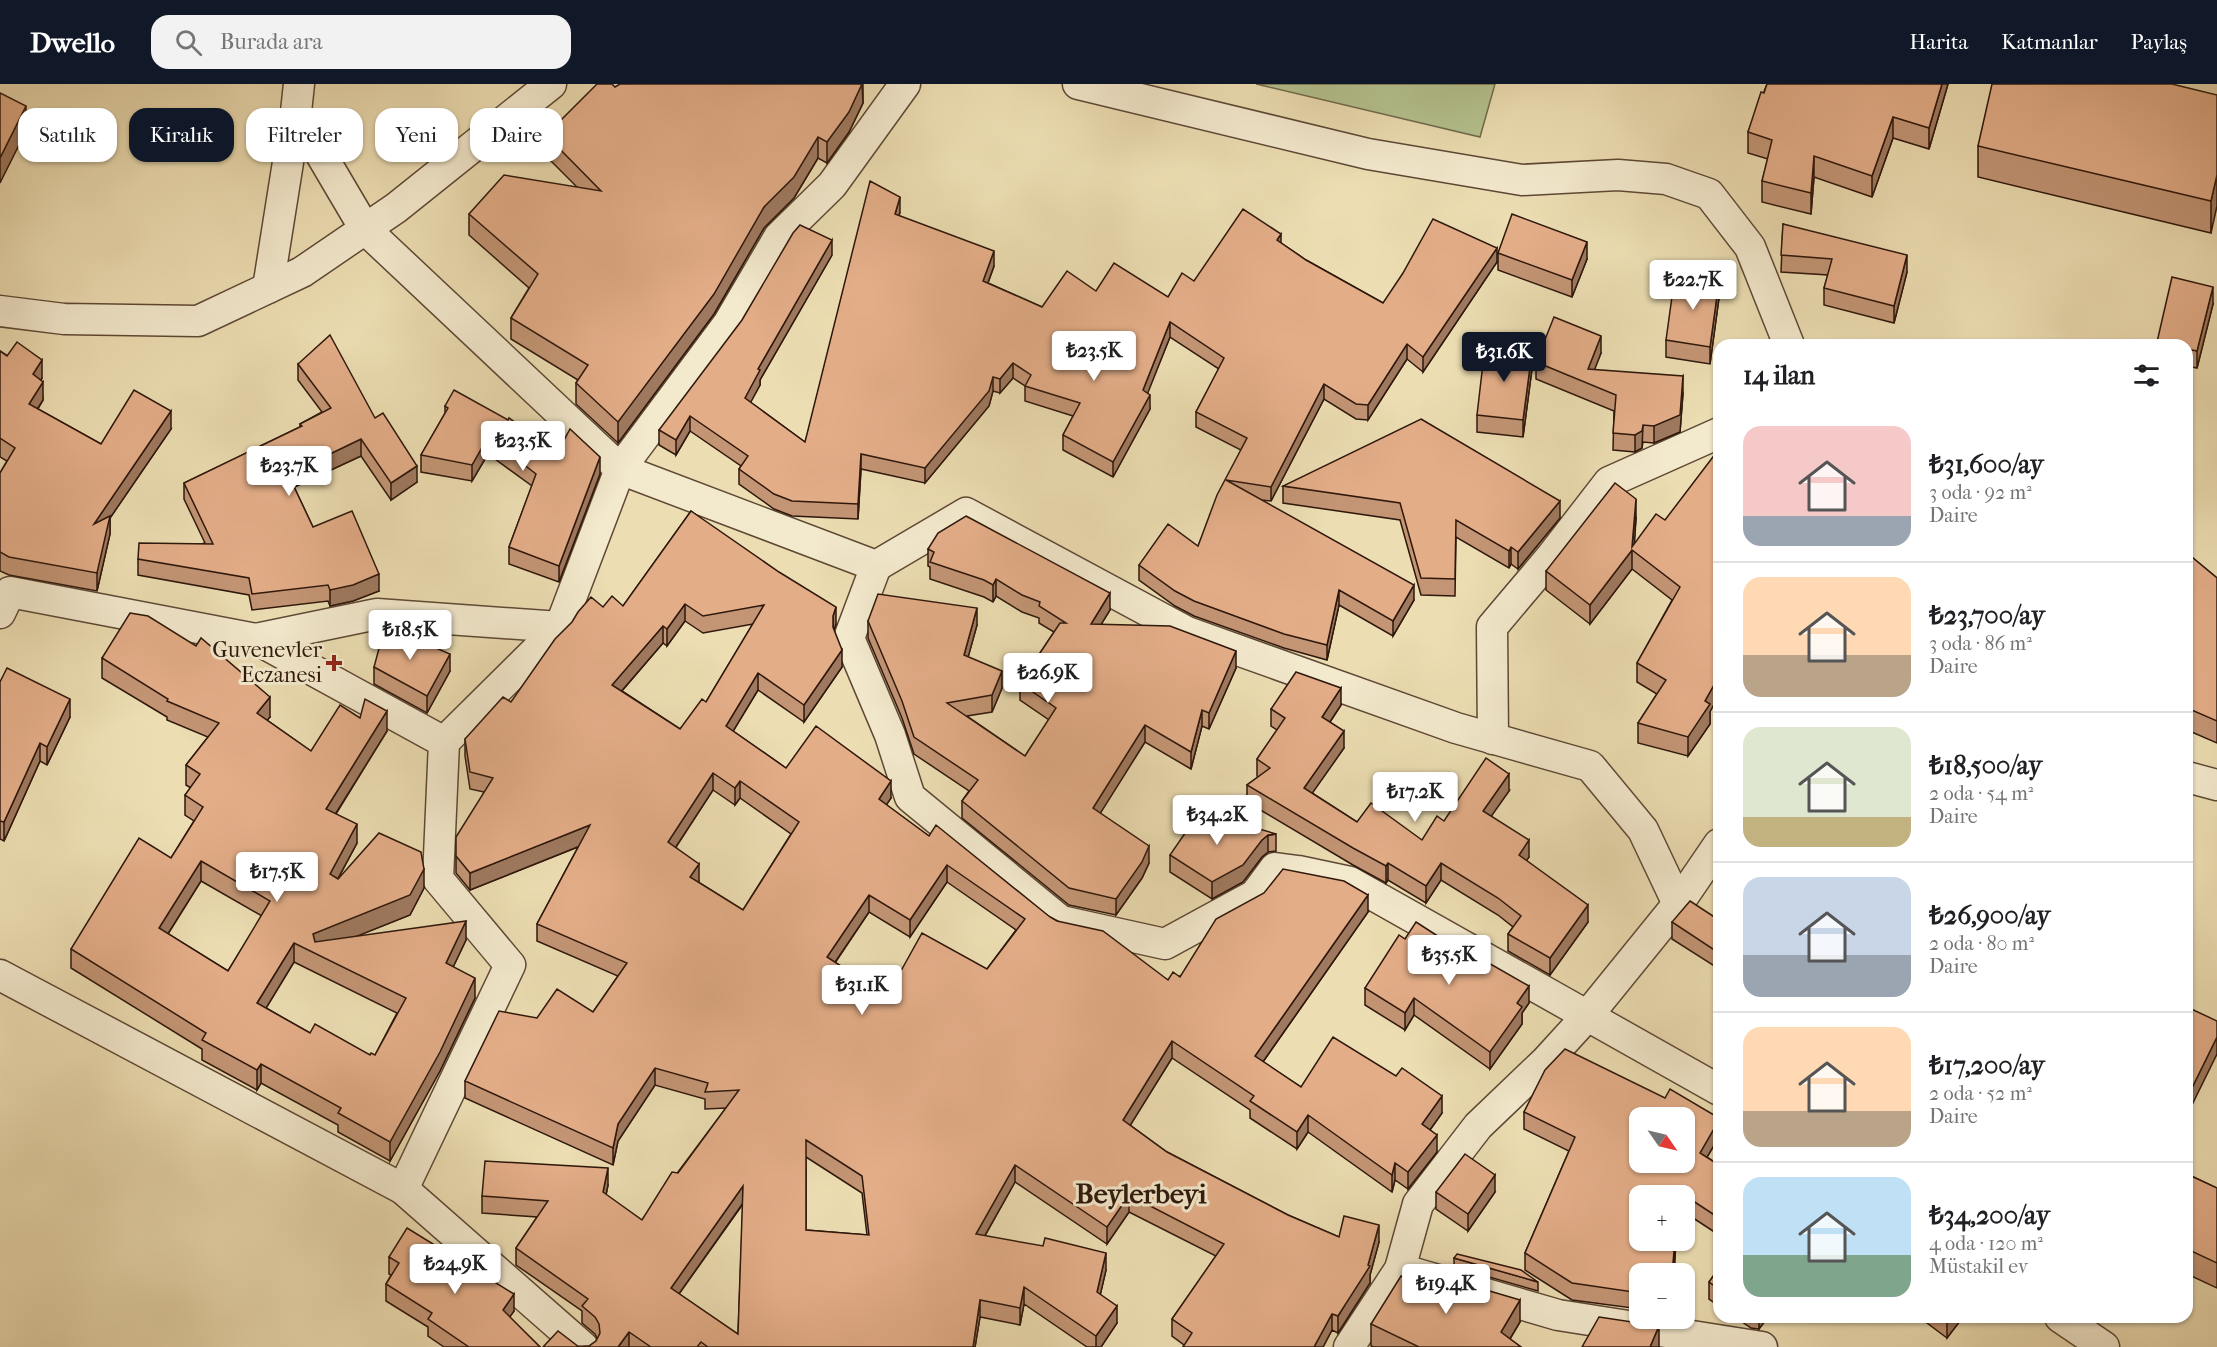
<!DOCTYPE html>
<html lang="tr">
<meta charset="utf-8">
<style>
:root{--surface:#fff;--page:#f2f2f2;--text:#202124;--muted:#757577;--line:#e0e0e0;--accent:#111827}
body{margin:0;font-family:"IM FELL French Canon",serif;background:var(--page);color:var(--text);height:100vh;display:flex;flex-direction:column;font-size:22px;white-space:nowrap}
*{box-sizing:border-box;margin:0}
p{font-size:20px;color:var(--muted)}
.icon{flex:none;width:33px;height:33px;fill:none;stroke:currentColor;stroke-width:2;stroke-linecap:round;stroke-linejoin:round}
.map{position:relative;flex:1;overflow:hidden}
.panel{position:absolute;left:1713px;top:255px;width:480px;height:984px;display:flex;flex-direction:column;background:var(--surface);border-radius:18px;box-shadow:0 2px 4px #0004}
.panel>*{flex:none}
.guide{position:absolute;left:18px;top:24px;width:570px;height:54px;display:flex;gap:12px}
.needle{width:39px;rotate:124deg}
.tools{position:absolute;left:1629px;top:1023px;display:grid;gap:12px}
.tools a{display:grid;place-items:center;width:66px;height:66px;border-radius:12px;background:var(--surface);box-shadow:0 2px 4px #0004;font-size:30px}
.price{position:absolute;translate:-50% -51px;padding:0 14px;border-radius:6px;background:#fff;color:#222;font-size:20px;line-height:39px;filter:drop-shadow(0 2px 3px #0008)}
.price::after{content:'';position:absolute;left:50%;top:36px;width:18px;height:14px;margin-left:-9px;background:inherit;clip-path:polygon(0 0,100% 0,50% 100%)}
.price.active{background:var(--accent);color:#fff}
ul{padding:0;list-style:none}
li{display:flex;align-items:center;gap:18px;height:150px;padding:0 30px}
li+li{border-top:2px solid var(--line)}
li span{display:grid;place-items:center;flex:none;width:168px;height:120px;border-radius:18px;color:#555}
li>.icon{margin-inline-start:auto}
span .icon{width:72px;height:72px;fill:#fffc;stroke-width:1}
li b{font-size:26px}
h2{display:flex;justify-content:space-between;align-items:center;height:72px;padding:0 30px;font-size:26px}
.tag{padding:0 21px;border-radius:18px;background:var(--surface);box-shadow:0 2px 4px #0004;font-size:21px;line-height:54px}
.tag.active{background:var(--accent);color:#fff}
header{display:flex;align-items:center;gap:36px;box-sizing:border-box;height:84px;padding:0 30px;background:var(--accent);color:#fff}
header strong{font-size:28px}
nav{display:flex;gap:33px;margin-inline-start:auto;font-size:21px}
.search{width:420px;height:54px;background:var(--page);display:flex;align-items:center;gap:15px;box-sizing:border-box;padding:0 21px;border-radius:18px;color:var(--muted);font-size:22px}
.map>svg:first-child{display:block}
.green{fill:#b4c28f;stroke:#716c4d;stroke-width:1.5}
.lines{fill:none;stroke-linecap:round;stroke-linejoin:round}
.minor-casing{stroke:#5e4835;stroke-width:33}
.minor{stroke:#f3e9cd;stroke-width:30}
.wall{fill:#c39575;stroke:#2e170b;stroke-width:1.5;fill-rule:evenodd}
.shaded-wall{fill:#9f795f;stroke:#2e170b;stroke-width:1.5}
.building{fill:#e3ad88;stroke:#2e170b;stroke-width:1.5;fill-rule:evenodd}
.poi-dot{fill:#8f2418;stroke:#f3e9cd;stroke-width:2}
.labels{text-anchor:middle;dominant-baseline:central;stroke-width:6;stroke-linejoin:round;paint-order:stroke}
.poi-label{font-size:22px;fill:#2e170b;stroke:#f3e9cd;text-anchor:end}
.district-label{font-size:28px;font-weight:bold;fill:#2e170b;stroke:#f3e9cd}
</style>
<header>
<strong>Dwello</strong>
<div class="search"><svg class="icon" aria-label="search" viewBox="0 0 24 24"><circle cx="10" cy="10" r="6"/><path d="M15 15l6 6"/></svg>Burada ara</div>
<nav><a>Harita</a><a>Katmanlar</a><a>Paylaş</a></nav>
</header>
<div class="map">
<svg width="2217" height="1263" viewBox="0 0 2217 1263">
<rect width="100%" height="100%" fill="#ecddb2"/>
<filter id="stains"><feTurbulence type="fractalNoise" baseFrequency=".00333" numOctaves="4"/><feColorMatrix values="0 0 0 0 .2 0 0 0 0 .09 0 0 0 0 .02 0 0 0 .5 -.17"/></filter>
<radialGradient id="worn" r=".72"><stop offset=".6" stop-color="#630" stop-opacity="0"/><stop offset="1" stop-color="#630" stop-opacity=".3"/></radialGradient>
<!-- green -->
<path class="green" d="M1256,0H1495L1480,53Z"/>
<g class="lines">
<defs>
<g id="minor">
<path d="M299,0L296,28L365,145L620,385L876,482L966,429L1187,548L1456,644L1590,682L1643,746L1678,820"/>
<path d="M1078,0L1368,70L1522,96L1618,91L1666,95L1709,110L1750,163L1789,261"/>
<path d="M268,204L296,28"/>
<path d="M0,227L64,235L198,237L302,188L396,124L551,0"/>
<path d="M876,482L849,554L890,651L910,713L1061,837L1165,860L1255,811L1275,784L1298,787L1350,798L1719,1006"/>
<path d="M0,529L10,508L256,555L444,658L438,795L510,881L403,1105"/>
<path d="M256,555L377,530L560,543"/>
<path d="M1493,655L1492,543L1551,473L1609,398L1719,349"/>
<path d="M444,658L560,543L620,385L728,240L779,153L832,101L905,0"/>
<path d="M2187,693L2217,701"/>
<path d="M0,891L403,1105L583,1263"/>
<path d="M1400,1185L1558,1231L1762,1263"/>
<path d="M2060,1233L2104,1263"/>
<path d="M1349,1263L1400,1185L1418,1120L1478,1042L1546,977L1588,931L1678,820L1719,760"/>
</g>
</defs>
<!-- minor casing -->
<use href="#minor" class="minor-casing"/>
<!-- minor -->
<use href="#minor" class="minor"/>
</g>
<!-- wall -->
<g class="wall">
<path d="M863,0V19L849,48L827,79L818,74L794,114L764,144L714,230L618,359L576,320V299L578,296L511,255V234L529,204L469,151V130L577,103L546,72V51L615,3Z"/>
<path d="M1767,0H1948L1929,65L1893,54L1872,113L1814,93L1811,130L1762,118V97L1768,75L1748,69V48Z"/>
<path d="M2217,11L2211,149L1978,93V62Z"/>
<path d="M900,128L899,132L994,182L988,199L1042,223L1096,207L1168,213L1194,197L1281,159L1306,176L1383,219L1497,178L1423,288L1407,275L1368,336L1356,335L1324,315L1271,417L1261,416L1414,516L1393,552L1339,521L1327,576L1284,564L1194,532L1175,522L1139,496V481L1198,462L1241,366L1196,343V328L1219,285L1170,253L1147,309L1150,325L1113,393L1063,366V351L1073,332L1025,317V302L1013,294L1000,309L993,307L989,322L925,399L861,385L858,435L792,432L774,425L739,400V385L741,382L690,347L676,371L659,361V346L832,171L760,296V301L750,318L805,358Z"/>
<path d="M1783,140L1907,188L1894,239L1824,221V204L1828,191L1781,188Z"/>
<path d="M1498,169L1587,175L1572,213L1498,186Z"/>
<path d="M1719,214L1710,280L1666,273V256Z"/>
<path d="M2213,220L2197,284L2187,282V261H2157V258Z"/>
<path d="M0,267L42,294L41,296L43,316L38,325L101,360L171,345L110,434V450L97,507L9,491L0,487V389L7,377L0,373Z"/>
<path d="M1601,269L1594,286L1683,309L1680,348L1654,359L1643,358L1642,364L1635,368L1613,366L1614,327L1536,295V278Z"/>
<path d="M298,280L375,334L417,398L391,416L361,372L294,403L313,443L379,507L353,517L330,522L328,517L252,526L249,511L138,491V475L205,459L184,415V399L300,343V340L322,328L298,296Z"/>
<path d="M1532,285L1523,353L1477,348V331Z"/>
<path d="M445,322L557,369L600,390L559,498L509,480V463L532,402L488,370L472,397L421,388V371L445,329Z"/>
<path d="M1283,402L1560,434L1518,485L1511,480L1509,484L1456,453L1455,512L1421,511L1400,436L1283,419Z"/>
<path d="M691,427L836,540L834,545L842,583L804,638L758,606L733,647L786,684L891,714L886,721L929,752L1050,833L1168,896L1368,828L1263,978L1301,1003L1442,1029L1430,1046L1437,1068L1408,1105L1395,1096L1392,1108L1308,1048L1297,1065L1250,1034V1026L1172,974L1130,1041L1167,1068L1288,1131L1339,1153L1379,1158L1370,1191V1199L1338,1249L1332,1246L1323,1263H1183L1184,1261L1172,1252V1235L1216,1172L1129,1128L1107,1160L1015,1098L985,1152L1106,1186L1100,1211L1117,1239L1101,1263H1087L1024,1220L1020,1241L980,1233L975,1263H543L589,1262L596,1257L597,1254L595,1250L582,1239V1227L516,1181V1164L537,1133L482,1129V1112L608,1101L606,1111L642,1136L726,1024L705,1025V1015L655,1001L618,1057L613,1081L465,1014V997L537,934L593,928L618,892L537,857V840L578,763L470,806L456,789V772L484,708L470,705L465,672V655L511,618L603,523L623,522ZM685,537L703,549L753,540L706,618L680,645L622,607L663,559L667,562ZM713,706L735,721L740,714L791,750L743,826L698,798L699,797L676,763ZM947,798L1016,846L987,885L887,912L835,879L869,828L910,853ZM806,1073L862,1109L867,1151L806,1146ZM743,1120L738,1250L679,1210Z"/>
<path d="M1636,434L1634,460L1665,436L1710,628V640L1688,672L1638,659V639L1657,610L1637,598V579L1672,516L1632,485L1590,540L1546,506V487Z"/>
<path d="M928,465L1110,526L1101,540L1236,584L1209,645L1202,642L1191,685L1145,658L1100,729L1149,779L1142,794L1116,831L1069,821L962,734V717L969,707L914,670L902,634L868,554V537L977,541L968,573L1002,604L992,628L967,632L1025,672L1049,636L1020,616V599L1054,548L1039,539V534L1022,528L996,512L993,518L984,513L930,495V483L928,482Z"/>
<path d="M2187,469L2217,494V659L2187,646Z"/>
<path d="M102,574L270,633L267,636L311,667L360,634L387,647L336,730L357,759L338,795L424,804L410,831L357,852L466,856L453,883L475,914L440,987L390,1077L338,1048V1041L261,999L257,1006L202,976V965L71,884V865L171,774L194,737L185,731V711L191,704L186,701V681L208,653L167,636V633L102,594ZM201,797L262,832L228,887L168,850ZM294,878L397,929L375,971H370L310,949L266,924Z"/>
<path d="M374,583L450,587L427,629L374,600Z"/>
<path d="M0,598L70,633L47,681L40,677L4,757L0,755Z"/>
<path d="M1341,621L1330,638L1344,664L1312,709L1357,738L1422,756L1444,737L1509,707L1491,732L1529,773L1526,776L1588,838L1550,891L1508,867V850L1513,843L1498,831L1441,796L1426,819L1388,796L1386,799L1353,781L1247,718V701L1258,693L1257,692V675L1277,646L1271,642V625Z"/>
<path d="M1276,750V767L1268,768L1262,773L1243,798L1212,815L1170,788V771Z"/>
<path d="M1719,836V885L1672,855V838Z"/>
<path d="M1365,904L1529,919L1522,929V940L1490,985L1414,931L1405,946L1365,921Z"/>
<path d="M1665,1014L1719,1034V1053L1707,1073L1719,1081V1151L1684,1128V1112H1640L1676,1156L1674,1190H1640V1225L1572,1216L1525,1186V1169L1569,1067L1524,1045V1028Z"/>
<path d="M2187,1090L2217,1104V1204L2187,1190Z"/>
<path d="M1436,1108H1495L1468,1147L1436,1125Z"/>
<path d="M389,1173L514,1227L509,1233L540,1263H444L428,1252V1243L386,1217V1200L391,1191L389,1190Z"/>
<path d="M1454,1174L1538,1198V1207L1454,1183Z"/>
<path d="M1719,1184V1222L1709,1215V1198Z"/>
<path d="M1423,1203L1520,1238L1510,1255L1521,1263H1374L1371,1262V1240Z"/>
<path d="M1735,1233H1768L1759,1245L1751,1244Z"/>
<path d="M1919,1233H1963L1947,1254Z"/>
</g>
<!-- shaded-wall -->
<g class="shaded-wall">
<path d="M862,0L863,19L849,48L827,79V58Z"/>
<path d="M1942,0H1948L1929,65V44Z"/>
<path d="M26,22V47L0,99V74Z"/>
<path d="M1893,33V54L1872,113V92Z"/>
<path d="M818,53V74L794,114L764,144L714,230L618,359V338L764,123Z"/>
<path d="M1814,72V93L1811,130V109Z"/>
<path d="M2217,91V122L2211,149V117Z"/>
<path d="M900,113V128L895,145V130Z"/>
<path d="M1281,150V165L1277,156Z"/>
<path d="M832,156V171L760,296V301L745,329V314L758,285Z"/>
<path d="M1587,158V175L1572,213V196Z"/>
<path d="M1497,164V178L1423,288V273Z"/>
<path d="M994,167V182L983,212V197Z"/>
<path d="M1907,171V188L1894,239V222Z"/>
<path d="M1719,197V214L1710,280V263Z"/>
<path d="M2213,203V220L2197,284V267Z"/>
<path d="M1170,238V253L1143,321V306Z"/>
<path d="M1601,252V269L1589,300L1588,285Z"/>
<path d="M1407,260V275L1368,336V321Z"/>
<path d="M1532,268V285L1523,353V336Z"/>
<path d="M42,276V294L33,309V290Z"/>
<path d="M1013,279V294L1000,309V295Z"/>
<path d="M1683,292V309L1680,348L1654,359V342Z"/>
<path d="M993,293V307L989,322L925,399V384Z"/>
<path d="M43,298V316L29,338V320Z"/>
<path d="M1324,300V315L1271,417V403Z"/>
<path d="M1150,311V325L1113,393V378Z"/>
<path d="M171,327V345L110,434V450L97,507V489L94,440Z"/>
<path d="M690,332V347L676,371V356Z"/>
<path d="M1643,341L1642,364L1635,368V351Z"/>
<path d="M488,353V370L472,397V381Z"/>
<path d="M361,355V372L288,406V390Z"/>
<path d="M861,370V385L858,435V420Z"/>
<path d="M600,373V390L559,498V482Z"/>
<path d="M417,382V398L391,416V399Z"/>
<path d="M1636,415V434L1634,467L1632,466Z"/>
<path d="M1560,417V434L1518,485V468Z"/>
<path d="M1511,463V480L1509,484V467Z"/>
<path d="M1632,466V485L1590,540V521Z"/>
<path d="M379,490V507L353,517L330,522V506Z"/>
<path d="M996,495V512L993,518V501Z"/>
<path d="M1414,501V516L1393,552V537Z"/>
<path d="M1339,506V521L1327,576V561Z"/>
<path d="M1110,509V526L1091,557V540Z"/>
<path d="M685,520V537L667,562V545Z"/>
<path d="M836,523V540L833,549V532Z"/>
<path d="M977,524V541L964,588V571Z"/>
<path d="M663,542V559L612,618V601Z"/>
<path d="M842,566V583L804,638V621Z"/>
<path d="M1236,567V584L1209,645V629Z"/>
<path d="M450,570V587L427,629V612Z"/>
<path d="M1002,587V604L992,628V611Z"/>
<path d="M758,589V606L726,659V642Z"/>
<path d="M1719,592V611L1710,628V640L1688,672V653L1705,617Z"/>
<path d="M1341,604V621L1322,650V633Z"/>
<path d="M270,613V633L257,648V629Z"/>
<path d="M70,615V633L47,681V663Z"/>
<path d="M1202,626V642L1191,685V668Z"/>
<path d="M387,627V647L326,745V725Z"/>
<path d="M1145,641V658L1093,741V724Z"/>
<path d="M1344,647V664L1304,721V704Z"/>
<path d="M40,659V677L4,757V738Z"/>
<path d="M713,689V706L668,775V758Z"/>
<path d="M1509,690V707L1483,744V727Z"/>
<path d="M740,697V714L735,721V704Z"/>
<path d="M891,697V714L879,732V715Z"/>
<path d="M357,740V759L330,809V790Z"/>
<path d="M590,741V758L470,806V789Z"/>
<path d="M1268,751V768L1262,773L1243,798L1212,815V798Z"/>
<path d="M1529,756V773L1519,788V771Z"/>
<path d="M1149,762V779L1142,794L1116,831V815Z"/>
<path d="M201,777V797L159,864V844Z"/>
<path d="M1388,779V796L1386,799V782Z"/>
<path d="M1441,779V796L1426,819V802Z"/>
<path d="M699,780V797L690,810V793Z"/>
<path d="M947,781V798L910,853V836Z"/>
<path d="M424,785V804L410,831L315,869L313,850Z"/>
<path d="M869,811V828L827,890V873Z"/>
<path d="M1368,811V828L1255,989V972Z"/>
<path d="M1588,821V838L1550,891V874Z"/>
<path d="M466,837V856L446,898V879Z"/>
<path d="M294,859V878L257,939V919Z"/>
<path d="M475,894V914L440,987L390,1077V1058Z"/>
<path d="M1529,902V919L1522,929V940L1490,985V968L1517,919Z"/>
<path d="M1414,914V931L1405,946V929Z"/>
<path d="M2217,953V970L2187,1031V1014Z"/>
<path d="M1172,957V974L1123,1053V1036Z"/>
<path d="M261,980V999L257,1006V986Z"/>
<path d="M655,984V1001L618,1057L613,1081V1064L618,1040Z"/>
<path d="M1442,1012V1029L1422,1057V1040Z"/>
<path d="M1308,1031V1048L1297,1065V1048Z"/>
<path d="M1719,1036V1053L1700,1085V1069Z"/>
<path d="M1437,1051V1068L1408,1105V1088Z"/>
<path d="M1395,1079V1096L1392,1108V1091Z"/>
<path d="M1015,1081V1098L976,1167V1150Z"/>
<path d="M608,1084V1101L603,1125V1108Z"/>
<path d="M1495,1091V1108L1468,1147V1130Z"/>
<path d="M743,1102V1119L671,1221V1204Z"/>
<path d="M1129,1111V1128L1107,1160V1143Z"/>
<path d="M1379,1141V1158L1370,1191V1199L1338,1249V1232L1368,1181Z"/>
<path d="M1675,1156H1676L1674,1190H1672Z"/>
<path d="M1106,1169V1186L1097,1225V1208Z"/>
<path d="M1024,1203V1220L1020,1241V1224Z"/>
<path d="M514,1210V1227L503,1243V1226Z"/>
<path d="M980,1216V1233L975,1263H973Z"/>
<path d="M1520,1216V1238L1505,1263L1501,1248Z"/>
<path d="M1117,1222V1239L1101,1263H1096V1252Z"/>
<path d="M1332,1230V1246L1323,1263H1314Z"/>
<path d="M1759,1233H1768L1759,1245Z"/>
<path d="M1950,1233H1963L1947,1254V1237Z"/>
<path d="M1659,1242V1263H1650Z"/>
<path d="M629,1248V1263H618Z"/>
</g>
<!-- building -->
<g class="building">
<path d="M597,0H612L615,3L620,0H862L849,28L827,58L818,53L794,93L764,123L714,210L618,338L576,299L588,281L511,234L538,190L469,130L504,91L601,107L546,51Z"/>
<path d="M1767,0H1942L1929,44L1893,33L1872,92L1814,72L1811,109L1762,97L1772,56L1748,48L1761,8L1764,9Z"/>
<path d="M1992,0H2172L2217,11V91L2211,117L1978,62Z"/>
<path d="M0,9L26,22L0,74Z"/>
<path d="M870,97L900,113L895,130L994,167L983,197L1042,223L1067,187L1096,207L1114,179L1168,213L1182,189L1194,197L1243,125L1281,150L1277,156L1306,176L1383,219L1403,189L1433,135L1497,164L1423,273L1407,260L1368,321L1356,320L1324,300L1271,403L1226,396L1414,501L1393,537L1339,506L1327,561L1284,550L1194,517L1175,507L1139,481L1168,440L1198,462L1217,411L1247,354L1196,328L1224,274L1170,238L1143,306L1150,311L1113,378L1063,351L1080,319L1025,302L1031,291L1013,279L1000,295L993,293L989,307L925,384L861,370L858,420L792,417L774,410L739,385L748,372L690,332L676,356L659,346L742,236L793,149L800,141L832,156L758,285L760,286L745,314L805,358Z"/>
<path d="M1512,130L1587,158L1572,196L1498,169Z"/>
<path d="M1783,140L1907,171L1894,222L1824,204L1832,175L1781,171Z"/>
<path d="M1675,191L1719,197L1710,263L1666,256Z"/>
<path d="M2172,193L2213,203L2197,267L2187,265V261H2170L2157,258Z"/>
<path d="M1554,233L1601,252L1588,285L1683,292L1680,331L1654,342L1643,341L1642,347L1635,351L1613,349L1616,311L1536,278Z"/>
<path d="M330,251L375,334L383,329L417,382L391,399L361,355L288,390L313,443L352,427L379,490L353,501L330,506L328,501L252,510L249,494L138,475L139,459L213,460L184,399L302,342L300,340L331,324L298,280Z"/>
<path d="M17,258L42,276L33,290L43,298L29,320L101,360L134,306L171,327L94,440L110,432L97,489L9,473L0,468V389L15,364L0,354V267L7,272Z"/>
<path d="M1485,262L1532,268L1523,336L1477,331Z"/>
<path d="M454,306L508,336L509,334L557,369L570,345L600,373L559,482L509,463L536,390L488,353L472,381L421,371L448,324L445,322Z"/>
<path d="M1421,335L1560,417L1518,468L1511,463L1509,467L1456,436L1455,495L1421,494L1400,419L1283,402Z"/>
<path d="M1719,365V592L1705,617L1710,620L1688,653L1638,639L1666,596L1637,579L1680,503L1632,466L1590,521L1546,487L1615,399L1636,415L1632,463L1656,430L1665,436Z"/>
<path d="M691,427L779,488L836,523L833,532V543L842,566L804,621L758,589L726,642L786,684L816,642L891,697L879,715L929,752L936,741L1050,833L1057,837L1103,847L1168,896L1173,888L1180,893L1216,835L1264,809L1283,785L1344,797L1368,811L1255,972L1301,1003L1333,953L1396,992L1402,984L1442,1012L1422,1040L1437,1051L1408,1088L1395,1079L1392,1091L1308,1031L1297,1048L1250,1017L1254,1012L1172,957L1123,1036L1167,1068L1288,1131L1339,1153L1344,1132L1379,1141L1368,1181L1370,1182L1338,1232L1332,1230L1314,1263H1183L1192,1249L1172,1235L1224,1160L1129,1111L1107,1143L1015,1081L976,1150L1043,1162L1045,1154L1106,1169L1097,1208L1117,1222L1096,1252L1024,1203L1020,1224L980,1216L973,1263H708L701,1258L697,1263H651L629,1248L618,1263H543L558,1247L579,1263L589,1262L596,1257L600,1249L599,1240L595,1233L582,1222L588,1215L516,1164L548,1117L482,1112L485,1077L608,1084L603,1108L642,1136L672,1088L678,1089L739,1006L705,1008L708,999L655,984L618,1040L613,1064L465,997L499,927L537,934L557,905L593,928L627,879L537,840L590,741L470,789L456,772V753L493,694L470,688L465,655L503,613L511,618L555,555L572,538L578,528L591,513L603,523L612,512L623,522ZM685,520L703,532L764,521L706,618L702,615L680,645L612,601L663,542L667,545ZM713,689L735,704L740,697L799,738L743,826L690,793L699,780L668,758ZM947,781L1025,835L987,885L922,849L887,912L827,873L869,811L910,836ZM806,1056L862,1092L869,1151L806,1146ZM743,1102L738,1250L671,1204Z"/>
<path d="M966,432L1110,509L1091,540L1170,542L1236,567L1209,629L1202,626L1191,668L1145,641L1093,724L1149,762L1142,778L1116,815L1069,804L962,717L978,696L914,653L902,617L868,537L878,510L977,524L964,571L1002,587L992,611L947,619L1025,672L1056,624L1020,599L1060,539H1066L1039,522L1040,518L1022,511L996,495L993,501L984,496L930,478L934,468L928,465L938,449Z"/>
<path d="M2187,469L2217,494V637L2187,624Z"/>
<path d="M130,529L148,532L196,562L201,554L270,613L257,629L311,667L340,621L360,634L365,615L387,627L326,725L357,740L330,790L338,795L379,749L421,768L424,785L410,811L313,850L315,858L466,837L446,879L475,894L440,968L390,1058L338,1029L341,1024L261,980L257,986L202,956L206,949L71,865L139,754L171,774L203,723L185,711L200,690L186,681L219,639L167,617L168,615L102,574ZM201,777L270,817L228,887L159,844ZM294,859L406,914L375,971L371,969L370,971L315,940L310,949L257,919Z"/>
<path d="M385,542L450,570L427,612L374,583Z"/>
<path d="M7,584L70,615L47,663L40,659L4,738L0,737V598Z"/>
<path d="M1296,588L1341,604L1322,633L1344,647L1304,704L1357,738L1371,719L1422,756L1437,732L1444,737L1486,674L1509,690L1483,727L1529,756L1519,771L1588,821L1550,874L1508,850L1521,832L1498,814L1441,779L1426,802L1388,779L1386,782L1353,764L1247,701L1270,684L1257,675L1285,634L1271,625Z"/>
<path d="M1206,729L1276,750L1268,751L1262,756L1243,781L1212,798L1170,771L1192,739Z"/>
<path d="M1690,817L1719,836V869L1672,838Z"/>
<path d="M1416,838L1484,882L1487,878L1529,902L1517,919L1522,923L1490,968L1414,914L1405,929L1365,904L1399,851L1405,855Z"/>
<path d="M2187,923L2217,937V953L2187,1014Z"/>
<path d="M1565,965L1665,1014L1670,1005L1719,1034V1036L1700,1069L1719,1081V1134L1678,1107V1112H1640V1156H1675L1672,1190H1640V1209L1572,1199L1525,1169L1575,1053L1524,1028L1545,986ZM1640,1034H1684V1078H1640Z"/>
<path d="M1465,1070L1495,1091L1468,1130L1436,1108Z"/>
<path d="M2187,1090L2217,1104V1179L2187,1165Z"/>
<path d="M407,1144L514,1210L503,1226L540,1263H469L428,1235L432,1229L386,1200L399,1179L389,1173Z"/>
<path d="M1457,1170L1521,1186L1538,1198L1454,1174Z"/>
<path d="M1719,1184V1205L1709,1198Z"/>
<path d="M1432,1190L1520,1216L1501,1248L1521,1263H1419L1371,1240L1401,1192L1423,1203Z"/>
<path d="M1599,1233L1659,1242L1650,1263H1582Z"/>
<path d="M1941,1233H1950L1947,1237Z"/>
</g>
<!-- markers -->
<path class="poi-dot" d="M331 570h6v6h6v6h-6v6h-6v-6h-6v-6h6z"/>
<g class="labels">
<!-- poi labels -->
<g class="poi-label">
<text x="322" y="566">Guvenevler<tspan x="322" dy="25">Eczanesi</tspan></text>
</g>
<!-- district labels -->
<g class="district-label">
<text x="1141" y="1109">Beylerbeyi</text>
</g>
</g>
<rect width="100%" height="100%" filter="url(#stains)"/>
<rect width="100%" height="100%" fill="url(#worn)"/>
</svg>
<div class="tools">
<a><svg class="needle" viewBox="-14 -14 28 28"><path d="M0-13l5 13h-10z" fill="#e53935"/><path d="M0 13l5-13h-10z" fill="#757577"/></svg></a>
<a>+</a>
<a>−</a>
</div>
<b class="price" style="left:1693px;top:227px">₺22.7K</b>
<b class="price" style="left:1094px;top:298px">₺23.5K</b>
<b class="price active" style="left:1504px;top:299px">₺31.6K</b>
<b class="price" style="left:523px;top:388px">₺23.5K</b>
<b class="price" style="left:289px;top:413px">₺23.7K</b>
<b class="price" style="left:410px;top:577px">₺18.5K</b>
<b class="price" style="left:1048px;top:620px">₺26.9K</b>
<b class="price" style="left:1415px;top:739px">₺17.2K</b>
<b class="price" style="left:1217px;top:762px">₺34.2K</b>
<b class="price" style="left:277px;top:819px">₺17.5K</b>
<b class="price" style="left:1449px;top:902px">₺35.5K</b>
<b class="price" style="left:862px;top:932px">₺31.1K</b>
<b class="price" style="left:455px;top:1211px">₺24.9K</b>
<b class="price" style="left:1446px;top:1231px">₺19.4K</b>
<div class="guide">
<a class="tag">Satılık</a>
<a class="tag active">Kiralık</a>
<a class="tag">Filtreler</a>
<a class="tag">Yeni</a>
<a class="tag">Daire</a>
</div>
<section class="panel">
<h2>14 ilan<svg class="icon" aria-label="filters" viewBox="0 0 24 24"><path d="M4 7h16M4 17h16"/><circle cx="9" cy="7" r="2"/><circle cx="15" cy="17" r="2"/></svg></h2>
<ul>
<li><span style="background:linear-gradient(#f6c9c9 75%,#9aa5b1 0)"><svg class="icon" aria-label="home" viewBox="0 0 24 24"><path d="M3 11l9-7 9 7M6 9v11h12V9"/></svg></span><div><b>₺31,600/ay</b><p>3 oda · 92 m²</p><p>Daire</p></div></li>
<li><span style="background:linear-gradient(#ffd9b3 65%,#b9a48a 0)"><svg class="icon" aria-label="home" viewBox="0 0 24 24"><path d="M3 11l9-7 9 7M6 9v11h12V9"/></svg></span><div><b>₺23,700/ay</b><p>3 oda · 86 m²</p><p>Daire</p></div></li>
<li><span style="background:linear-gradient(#dfe7d0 75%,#c2b280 0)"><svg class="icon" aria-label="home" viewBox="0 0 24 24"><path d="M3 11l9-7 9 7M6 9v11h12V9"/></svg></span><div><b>₺18,500/ay</b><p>2 oda · 54 m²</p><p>Daire</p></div></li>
<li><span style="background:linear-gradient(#c9d6e8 65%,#9aa5b1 0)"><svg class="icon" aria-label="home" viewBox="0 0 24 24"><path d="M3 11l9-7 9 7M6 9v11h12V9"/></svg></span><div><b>₺26,900/ay</b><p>2 oda · 80 m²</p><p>Daire</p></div></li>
<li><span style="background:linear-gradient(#ffd9b3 70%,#b9a48a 0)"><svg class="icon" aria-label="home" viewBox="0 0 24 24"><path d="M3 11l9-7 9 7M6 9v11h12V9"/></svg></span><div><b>₺17,200/ay</b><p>2 oda · 52 m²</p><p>Daire</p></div></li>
<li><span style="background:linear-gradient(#bfe0f5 65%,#7fa58c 0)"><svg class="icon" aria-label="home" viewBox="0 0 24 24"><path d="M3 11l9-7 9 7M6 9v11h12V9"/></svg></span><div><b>₺34,200/ay</b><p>4 oda · 120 m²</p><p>Müstakil ev</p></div></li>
</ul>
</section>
</div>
